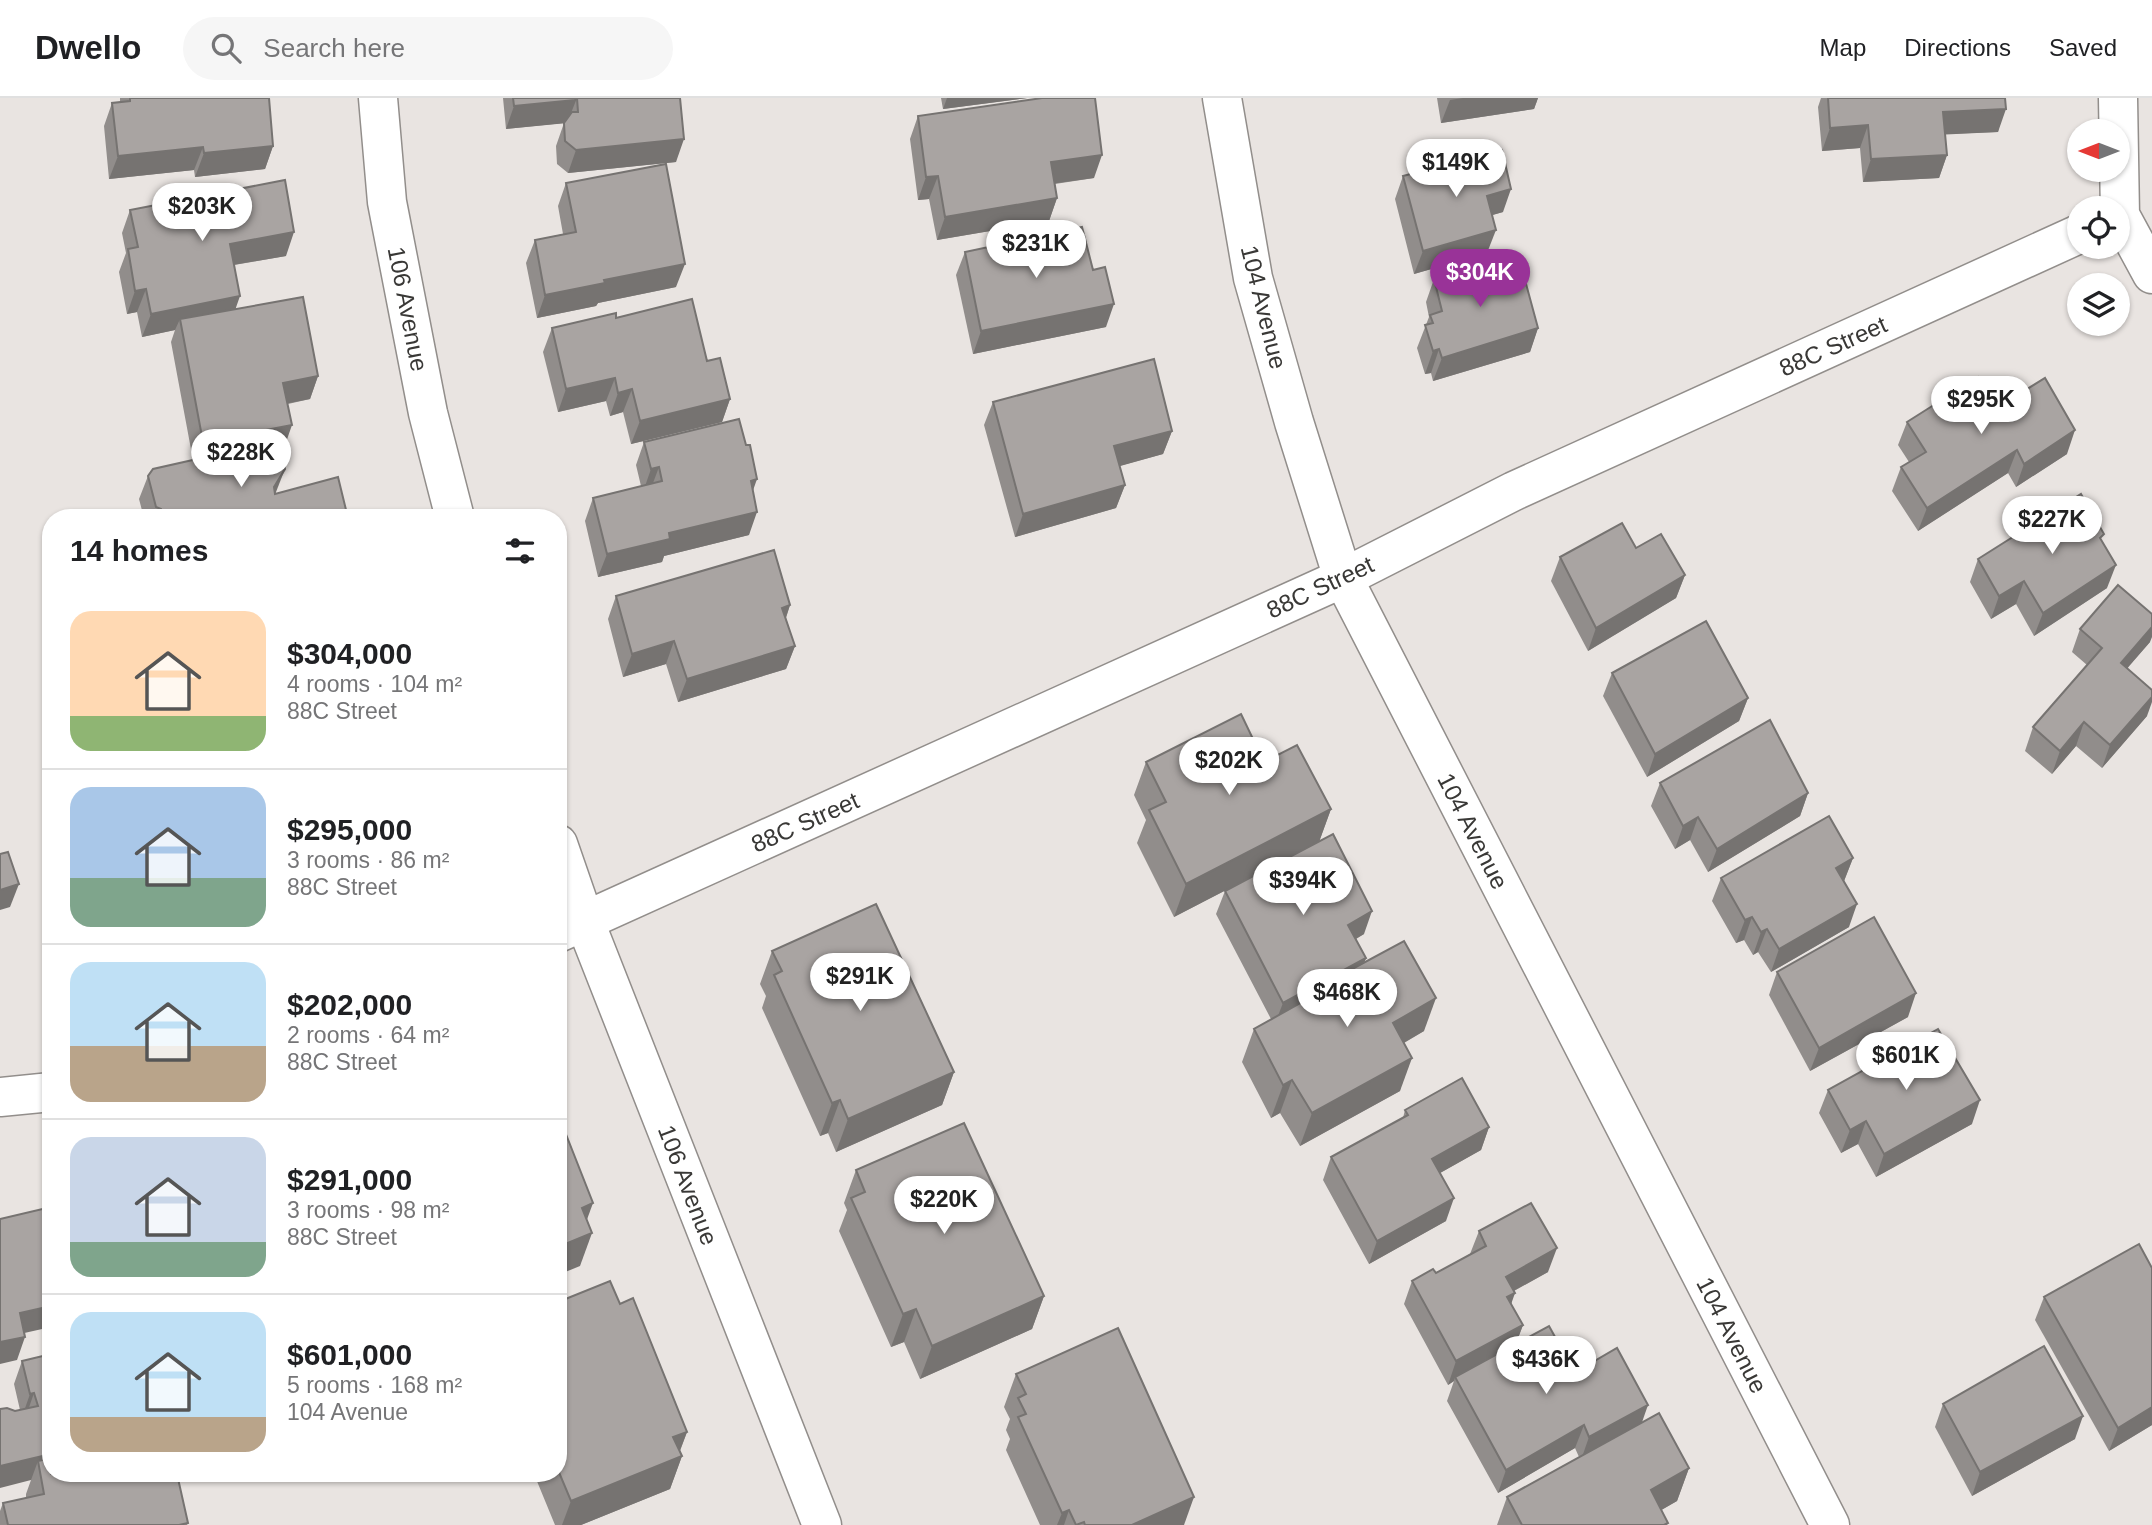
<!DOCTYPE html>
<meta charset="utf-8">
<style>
:root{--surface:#fff;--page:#f6f6f6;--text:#202124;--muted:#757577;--line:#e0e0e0;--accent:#993398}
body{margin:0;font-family:Helvetica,sans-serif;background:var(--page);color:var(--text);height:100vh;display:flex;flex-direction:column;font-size:26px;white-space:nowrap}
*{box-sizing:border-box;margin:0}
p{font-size:23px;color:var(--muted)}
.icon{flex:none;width:38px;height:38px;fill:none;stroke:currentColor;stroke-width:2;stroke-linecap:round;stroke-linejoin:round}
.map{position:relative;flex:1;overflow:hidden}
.side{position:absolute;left:42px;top:411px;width:525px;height:973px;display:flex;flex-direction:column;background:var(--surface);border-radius:28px;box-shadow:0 2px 5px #0004}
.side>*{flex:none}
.needle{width:46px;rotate:270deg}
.tools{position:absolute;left:2067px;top:21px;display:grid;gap:14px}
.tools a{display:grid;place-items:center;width:63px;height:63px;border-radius:50%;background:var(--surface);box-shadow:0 2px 5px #0004;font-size:35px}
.price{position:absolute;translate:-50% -60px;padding:0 16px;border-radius:24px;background:#fff;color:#222;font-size:23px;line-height:46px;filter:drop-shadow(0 2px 4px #0008)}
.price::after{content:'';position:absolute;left:50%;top:42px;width:21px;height:16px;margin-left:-10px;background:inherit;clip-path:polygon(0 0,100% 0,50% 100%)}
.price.current{background:var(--accent);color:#fff}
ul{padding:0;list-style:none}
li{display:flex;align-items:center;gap:21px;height:175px;padding:0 28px}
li+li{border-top:2px solid var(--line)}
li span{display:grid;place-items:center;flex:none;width:196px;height:140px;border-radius:21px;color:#555}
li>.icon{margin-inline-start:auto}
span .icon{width:84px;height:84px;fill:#fffc;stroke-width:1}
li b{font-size:30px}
h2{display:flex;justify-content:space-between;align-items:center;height:84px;padding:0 28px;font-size:30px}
header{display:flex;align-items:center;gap:42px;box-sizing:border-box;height:98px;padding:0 35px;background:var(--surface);border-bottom:2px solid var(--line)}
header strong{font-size:33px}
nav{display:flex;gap:38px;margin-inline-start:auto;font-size:24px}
.search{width:490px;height:63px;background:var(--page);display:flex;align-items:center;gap:18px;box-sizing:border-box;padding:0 24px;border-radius:38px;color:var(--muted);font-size:26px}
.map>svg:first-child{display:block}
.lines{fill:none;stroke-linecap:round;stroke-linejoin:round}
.minor-casing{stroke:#928e8b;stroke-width:41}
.tertiary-casing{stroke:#928e8b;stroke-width:41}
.minor{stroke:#fff;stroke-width:38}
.tertiary{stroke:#fff;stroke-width:38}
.wall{fill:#918d8b}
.shaded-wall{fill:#767371}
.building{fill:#a9a4a2;stroke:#767371;stroke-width:2}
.labels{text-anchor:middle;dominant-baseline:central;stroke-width:5;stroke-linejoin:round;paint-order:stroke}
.street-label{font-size:24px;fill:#393836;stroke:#fff}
</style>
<header>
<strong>Dwello</strong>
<div class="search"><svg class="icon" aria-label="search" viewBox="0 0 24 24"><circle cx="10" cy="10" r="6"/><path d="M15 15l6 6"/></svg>Search here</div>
<nav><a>Map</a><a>Directions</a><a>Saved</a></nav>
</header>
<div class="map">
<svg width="2152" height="1427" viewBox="0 0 2152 1427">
<rect width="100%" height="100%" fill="#e9e4e1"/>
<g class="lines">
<defs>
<g id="minor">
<path d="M378,0L387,104L428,315L455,420"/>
<path d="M2118,0L2120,117L2152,176"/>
<path d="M1343,480L1514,393L2079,136"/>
<path d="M558,746L585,824L822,1427"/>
</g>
<g id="tertiary">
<path d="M1222,0L1253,180L1294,324L1343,480L1830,1427"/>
<path d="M558,835L1343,480"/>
<path d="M0,999L51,994"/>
</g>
</defs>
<!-- minor casing -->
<use href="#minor" class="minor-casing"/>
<!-- tertiary casing -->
<use href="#tertiary" class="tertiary-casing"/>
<!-- minor -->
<use href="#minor" class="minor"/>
<!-- tertiary -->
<use href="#tertiary" class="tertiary"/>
</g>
<!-- wall -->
<g class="wall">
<path d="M120,0H269L273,48L265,71L195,79L194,72L109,81L104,28L112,5L120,4Z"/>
<path d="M503,0H680L676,64L568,75L557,66L556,48L564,25L506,31Z"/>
<path d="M941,0H1027L943,11Z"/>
<path d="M1437,0H1538L1534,11L1441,25Z"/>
<path d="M1821,0H2005L1998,34L1945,36L1947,57L1939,80L1863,84L1860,50L1822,53L1818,9Z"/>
<path d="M918,18L1094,80L1055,86L1057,100L1049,123L937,142L929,101L918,102L910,41Z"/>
<path d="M1403,78L1503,114L1492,117L1487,155L1414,176L1395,101Z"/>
<path d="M566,85L676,189L598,205L596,208L537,220L526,165L535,142L563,136L558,108Z"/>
<path d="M130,112L286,158L234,167L236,211L318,278L310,301L288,306L284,350L280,351L275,396L348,420H144L139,401L148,378L193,362L171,244L175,232L142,239L137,214L127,216L119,174L126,155L122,135Z"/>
<path d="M965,154L1106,229L973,256L956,177Z"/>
<path d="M1434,181L1517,185L1538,230L1530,254L1433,283L1431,275L1425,276L1417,250L1429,219L1426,204Z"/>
<path d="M616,220L707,263L730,301L722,324L631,346L623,314L610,318L606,303L558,314L543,254L552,230Z"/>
<path d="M993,304L1172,333L1163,356L1119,368L1125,387L1116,410L1015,439L984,327Z"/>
<path d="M1998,309L2067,356L2016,389L2008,375L1918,433L1892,393L1901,369L1909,364L1898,347L1907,324Z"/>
<path d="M644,344L753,393L749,437L664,458L662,464L598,479L585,423L593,400L641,388L636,367Z"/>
<path d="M2102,442L2107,490L2034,538L2016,506L1991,521L1970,484L1978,461Z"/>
<path d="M1560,459L1685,477L1676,500L1588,553L1551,483Z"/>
<path d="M616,498L790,507L786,520L795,548L786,571L678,604L666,566L623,579L608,521Z"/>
<path d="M2080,531L2150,544L2127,570L2147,618L2102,670L2076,648L2052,676L2025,653L2033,629L2087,567L2072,554Z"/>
<path d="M1612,575L1748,600L1739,623L1647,679L1603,598Z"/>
<path d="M1146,664H1264L1331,711L1319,744L1174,819L1137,745L1146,722L1134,697Z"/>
<path d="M1660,685L1808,695L1800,718L1708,774L1690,742L1675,751L1651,708Z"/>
<path d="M1853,760L1844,783L1849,829L1771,874L1758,854L1753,857L1744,842L1736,845L1712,803L1721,780Z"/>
<path d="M1225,793L1364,836L1356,841L1366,860L1364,865L1424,933L1404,945L1400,993L1300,1048L1280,1015L1271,1020L1242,964L1254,931L1271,921L1216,816Z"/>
<path d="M772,853L954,974L942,1007L836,1054L828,1035L820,1038L762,910L766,898L760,886Z"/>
<path d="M1777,874L1908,919L1810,973L1769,897Z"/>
<path d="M1828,992L1972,1026L1876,1079L1858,1046L1841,1055L1819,1015Z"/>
<path d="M1405,1012L1489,1029L1481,1052L1440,1075L1446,1123L1369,1166L1323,1082L1331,1059L1403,1020Z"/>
<path d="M856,1072L1044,1198L1032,1231L920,1281L904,1244L891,1249L839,1133L847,1112L844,1105Z"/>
<path d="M1479,1133L1548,1174L1514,1193L1511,1206L1523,1227L1516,1246L1571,1268L1567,1279L1642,1324L1689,1370L1677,1403L1661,1412L1668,1425L1667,1427H1497L1507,1399L1579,1359L1575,1350L1498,1395L1447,1303L1454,1283L1448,1287L1404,1206L1412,1183L1436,1175L1470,1156Z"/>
<path d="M2044,1199L2152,1327L2109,1353L2035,1222Z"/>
<path d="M558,1204L620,1206L687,1334L680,1353L682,1358L670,1391L581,1427H555L534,1376H558Z"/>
<path d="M22,1263L188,1425L187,1427H0V1413L3,1405L26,1400V1396L31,1382L15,1313L20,1312L14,1286Z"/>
<path d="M1016,1276L1184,1427H1040L1006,1352L1010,1341L1006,1332L1010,1321L1004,1309Z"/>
<path d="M1943,1306L2075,1341L1972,1398L1935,1329Z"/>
</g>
<!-- shaded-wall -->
<g class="shaded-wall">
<path d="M577,0L567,25L506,31L514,8Z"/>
<path d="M947,0H1027L943,11Z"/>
<path d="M1463,0H1538L1534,11L1441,25L1450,2Z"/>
<path d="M2006,11L1998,34L1935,37L1943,14Z"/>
<path d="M1868,27L1860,50L1822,53L1830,30Z"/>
<path d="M684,41L676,64L568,75L576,52Z"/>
<path d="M273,48L265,71L195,79L204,55Z"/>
<path d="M203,49L194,72L109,81L118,58Z"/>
<path d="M1102,57L1094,80L1043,87L1051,64Z"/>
<path d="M1947,57L1939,80L1863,84L1871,61Z"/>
<path d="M938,78L929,101L918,102L926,79Z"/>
<path d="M1511,91L1503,114L1479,121L1487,98Z"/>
<path d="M1057,100L1049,123L937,142L945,119Z"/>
<path d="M1496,132L1487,155L1414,176L1423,153Z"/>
<path d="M294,134L286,158L221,169L230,146Z"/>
<path d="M685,166L676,189L598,205L596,208L537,220L545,197L604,182Z"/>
<path d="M146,191L137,214L127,216L135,193Z"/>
<path d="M240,198L232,221H180L175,232L142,239L151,216Z"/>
<path d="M1114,206L1106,229L973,256L981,233Z"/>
<path d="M1538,230L1530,254L1433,283L1442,260Z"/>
<path d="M1439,251L1431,275L1425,276L1433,253Z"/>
<path d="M318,278L310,301L274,308L283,285Z"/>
<path d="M615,280L606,303L558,314L566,291Z"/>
<path d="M632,291L623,314L610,318L618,295Z"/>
<path d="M730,301L722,324L631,346L640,323Z"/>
<path d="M292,327L284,350L194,367L203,344Z"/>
<path d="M2075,332L2067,356L2016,389L2024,366Z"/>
<path d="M1172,333L1163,356L1106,372L1114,348Z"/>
<path d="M2017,352L2008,375L1918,433L1927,410Z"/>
<path d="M659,369L650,393L643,394L651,371Z"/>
<path d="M285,371L276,394L266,412L274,389Z"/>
<path d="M757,381L749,404L751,383Z"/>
<path d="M1125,387L1116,410L1015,439L1023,416Z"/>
<path d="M757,414L749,437L664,458L662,464L598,479L607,456L669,435Z"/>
<path d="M2116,467L2107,490L2034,538L2043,515Z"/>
<path d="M1685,477L1676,500L1588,553L1596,530Z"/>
<path d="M2024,483L2016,506L1991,521L1999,498Z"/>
<path d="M790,507L782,531V510Z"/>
<path d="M2152,529V539L2150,544L2112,588L2121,565Z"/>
<path d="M674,543L666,566L623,579L632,556Z"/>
<path d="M795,548L786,571L678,604L687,581Z"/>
<path d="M2152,599V604L2147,618L2102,670L2110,647Z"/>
<path d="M1748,600L1739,623L1647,679L1655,656Z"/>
<path d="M2084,624L2076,648L2052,676L2060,653Z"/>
<path d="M1808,695L1800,718L1708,774L1717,751Z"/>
<path d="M1331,711L1319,744L1174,819L1186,786Z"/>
<path d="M1698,719L1690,742L1675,751L1683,728Z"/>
<path d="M1853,760L1844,783L1836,770Z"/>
<path d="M19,786L10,809L0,812V792Z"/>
<path d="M1857,806L1849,829L1771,874L1779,851Z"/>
<path d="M1372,813L1364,836L1340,850L1348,827Z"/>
<path d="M1752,819L1744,842L1736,845L1745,822Z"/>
<path d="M1767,831L1758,854L1753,857L1761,834Z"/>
<path d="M1366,860L1357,883L1343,881L1341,877L1335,895L1274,928L1283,905Z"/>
<path d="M1916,895L1908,919L1810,973L1819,950Z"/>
<path d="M1436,900L1424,933L1381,958L1393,925Z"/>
<path d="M1412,960L1400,993L1300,1048L1312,1015Z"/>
<path d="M954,974L942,1007L836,1054L848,1021Z"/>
<path d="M1292,982L1280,1015L1271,1020L1283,987Z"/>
<path d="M840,1002L828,1035L820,1038L832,1005Z"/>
<path d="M1980,1002L1972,1026L1876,1079L1884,1056Z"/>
<path d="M1866,1023L1858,1046L1841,1055L1850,1032Z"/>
<path d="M1489,1029L1481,1052L1424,1084L1432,1061Z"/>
<path d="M1454,1100L1446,1123L1369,1166L1377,1143Z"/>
<path d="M593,1105L581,1138L582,1110Z"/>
<path d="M592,1135L580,1168L558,1177V1149Z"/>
<path d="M1557,1150L1548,1174L1497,1202L1506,1179Z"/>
<path d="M1515,1195L1507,1218V1199Z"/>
<path d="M1044,1198L1032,1231L920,1281L932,1248Z"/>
<path d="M51,1208V1229L11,1238L20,1215Z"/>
<path d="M916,1211L904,1244L891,1249L903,1216Z"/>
<path d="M1523,1227L1514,1250L1455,1279L1454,1283L1448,1287L1456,1263Z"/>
<path d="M25,1239L17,1262L0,1266V1244Z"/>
<path d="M1571,1268L1563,1292V1273Z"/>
<path d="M34,1295L26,1318L22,1319L30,1296Z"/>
<path d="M1648,1307L1640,1330L1581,1362L1589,1339Z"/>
<path d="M2152,1309V1327L2109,1353L2118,1330Z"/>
<path d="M2083,1318L2075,1341L1972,1398L1980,1374Z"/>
<path d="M1584,1327L1575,1350L1498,1395L1506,1372Z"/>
<path d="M687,1334L677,1360L682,1358L670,1391L581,1427H562L571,1403L673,1339Z"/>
<path d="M51,1356V1376L38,1363L31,1382L0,1390V1368Z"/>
<path d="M1689,1370L1677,1403L1639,1425L1651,1392Z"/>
<path d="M1194,1399L1184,1427H1132Z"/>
<path d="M1069,1412L1064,1427H1057L1062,1415Z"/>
</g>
<!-- building -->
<g class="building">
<path d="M130,0H269L273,48L204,55L203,49L118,58L112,5L130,3Z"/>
<path d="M513,0H576L575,2L514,8Z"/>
<path d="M577,0H680L684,41L576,52L565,43L564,25L572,14H578Z"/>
<path d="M1042,0H1095L1102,57L1051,64L1057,100L945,119L938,78L926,79L918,18Z"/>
<path d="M1828,0H2005L2006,11L1943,14L1947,57L1871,61L1868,27L1830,30Z"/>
<path d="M1502,52L1511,91L1487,98L1496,132L1423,153L1403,78Z"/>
<path d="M666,66L685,166L604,182L605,185L545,197L535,142L576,134L566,85Z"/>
<path d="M285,82L294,134L230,146L240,198L151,216L146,191L135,193L128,151L138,149L130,112Z"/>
<path d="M1082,129L1093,172L1105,169L1114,206L981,233L965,154Z"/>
<path d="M1511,160L1517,185L1525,182L1538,230L1442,260L1439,251L1433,253L1425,227L1433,225L1430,217L1442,213L1434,181Z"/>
<path d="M303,199L318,278L283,285L292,327L203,344L180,221Z"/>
<path d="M692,201L707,263L720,260L730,301L640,323L632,291L618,295L615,280L566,291L552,230L616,215V220Z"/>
<path d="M1154,261L1172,333L1114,348L1125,387L1023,416L993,304Z"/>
<path d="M1978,279L1998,309L2045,280L2075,332L2024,366L2017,352L1927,410L1901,369L1926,354L1907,324Z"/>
<path d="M739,321L746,347H750L757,381L751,383L757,414L669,435L670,441L607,456L593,400L662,383L659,369L651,371L644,344Z"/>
<path d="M264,346L280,349L285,371L274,389L275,396L338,379L348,420H163L161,411L156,409L148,378L153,371Z"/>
<path d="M2081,396L2104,436L2100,440L2116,467L2043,515L2024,483L1999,498L1978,461Z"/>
<path d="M1622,425L1636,450L1661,436L1685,477L1596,530L1560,459Z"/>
<path d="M774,452L790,507L782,510L795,548L687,581L674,543L632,556L616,498Z"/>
<path d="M2118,487L2152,516V529L2121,565L2152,592V599L2110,647L2084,624L2060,653L2033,629L2102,550L2080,531Z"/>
<path d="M1706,523L1748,600L1655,656L1612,575Z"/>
<path d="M1241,616L1264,664L1297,647L1331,711L1186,786L1149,712L1166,704L1146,664Z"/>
<path d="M1770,622L1808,695L1717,751L1698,719L1683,728L1660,685Z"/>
<path d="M1829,718L1853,760L1836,770L1857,806L1779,851L1767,831L1761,834L1752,819L1745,822L1721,780Z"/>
<path d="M1333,736L1372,813L1348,827L1366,860L1283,905L1225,793Z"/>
<path d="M8,754L19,786L0,792V755V756Z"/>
<path d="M876,806L954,974L848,1021L840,1002L832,1005L774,877L782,873L772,853Z"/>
<path d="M1874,819L1916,895L1819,950L1777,874Z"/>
<path d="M1404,843L1436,900L1393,925L1412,960L1312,1015L1292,982L1283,987L1254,931L1343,881L1341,877Z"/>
<path d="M1938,931L1980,1002L1884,1056L1866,1023L1850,1032L1828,992Z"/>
<path d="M1462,980L1489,1029L1432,1061L1454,1100L1377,1143L1331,1059L1408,1017L1405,1012Z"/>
<path d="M558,1016L593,1105L582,1110L592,1135L558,1149Z"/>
<path d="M964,1025L1044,1198L932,1248L916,1211L903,1216L851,1100L865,1094L856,1072Z"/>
<path d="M1531,1105L1557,1150L1506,1179L1515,1195L1507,1199L1523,1227L1456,1263L1412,1183L1433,1171L1436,1175L1486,1148L1479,1133Z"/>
<path d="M51,1109V1208L20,1215L25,1239L0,1244V1121Z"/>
<path d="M2139,1146L2152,1170V1309L2118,1330L2044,1199Z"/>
<path d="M610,1183L620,1206L633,1200L687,1334L673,1339L682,1358L571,1403L558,1372V1204Z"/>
<path d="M1549,1228L1571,1268L1563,1273L1567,1279L1617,1250L1648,1307L1589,1339L1584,1327L1506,1372L1455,1279Z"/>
<path d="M1118,1230L1194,1399L1132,1427H1085L1084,1424L1076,1427L1069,1412L1062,1415L1018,1319L1026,1316L1018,1300L1026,1296L1016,1276Z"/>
<path d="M2044,1248L2083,1318L1980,1374L1943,1306Z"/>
<path d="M51,1256V1356L0,1368V1311L7,1310L15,1313L38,1308L34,1295L30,1296L22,1263Z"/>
<path d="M1659,1315L1689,1370L1651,1392L1668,1425L1664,1427H1522L1507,1399Z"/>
<path d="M51,1360V1376H177L188,1425L179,1427H8L3,1405L44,1396L38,1363Z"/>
</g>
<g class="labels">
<!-- street labels -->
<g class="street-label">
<text transform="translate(1264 209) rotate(76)">104 Avenue</text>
<text transform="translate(408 211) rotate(79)">106 Avenue</text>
<text transform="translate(1833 248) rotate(-24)">88C Street</text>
<text transform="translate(1320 489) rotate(-25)">88C Street</text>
<text transform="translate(805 724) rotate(-24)">88C Street</text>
<text transform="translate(1473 733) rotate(63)">104 Avenue</text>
<text transform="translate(688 1087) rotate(69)">106 Avenue</text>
<text transform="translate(1732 1237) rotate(63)">104 Avenue</text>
</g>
</g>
</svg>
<div class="tools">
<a><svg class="needle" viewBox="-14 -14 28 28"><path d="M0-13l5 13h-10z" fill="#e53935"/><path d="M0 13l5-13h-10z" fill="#757577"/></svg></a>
<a><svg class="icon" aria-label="locate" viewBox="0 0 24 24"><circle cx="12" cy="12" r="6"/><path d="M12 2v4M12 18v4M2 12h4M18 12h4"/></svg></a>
<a><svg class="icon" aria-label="layers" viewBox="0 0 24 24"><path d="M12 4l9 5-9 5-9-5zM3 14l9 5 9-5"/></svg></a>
</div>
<b class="price" style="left:1456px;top:101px">$149K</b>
<b class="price" style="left:202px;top:145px">$203K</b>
<b class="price" style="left:1036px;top:182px">$231K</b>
<b class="price current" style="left:1480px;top:211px">$304K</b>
<b class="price" style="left:1981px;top:338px">$295K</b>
<b class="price" style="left:241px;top:391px">$228K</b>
<b class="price" style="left:2052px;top:458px">$227K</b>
<b class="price" style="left:1229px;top:699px">$202K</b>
<b class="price" style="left:1303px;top:819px">$394K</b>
<b class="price" style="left:860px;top:915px">$291K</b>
<b class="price" style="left:1347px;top:931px">$468K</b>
<b class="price" style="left:1906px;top:994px">$601K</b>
<b class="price" style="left:944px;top:1138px">$220K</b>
<b class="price" style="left:1546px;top:1298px">$436K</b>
<section class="side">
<h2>14 homes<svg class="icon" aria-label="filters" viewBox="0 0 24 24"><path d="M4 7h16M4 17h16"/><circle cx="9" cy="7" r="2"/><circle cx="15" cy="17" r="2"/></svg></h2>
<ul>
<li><span style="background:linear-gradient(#ffd9b3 75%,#8fb573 0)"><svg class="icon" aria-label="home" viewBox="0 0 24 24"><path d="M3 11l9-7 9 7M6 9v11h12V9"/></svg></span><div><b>$304,000</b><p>4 rooms · 104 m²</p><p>88C Street</p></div></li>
<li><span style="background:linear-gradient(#a9c7e8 65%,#7fa58c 0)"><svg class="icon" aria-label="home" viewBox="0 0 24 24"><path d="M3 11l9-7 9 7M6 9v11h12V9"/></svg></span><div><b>$295,000</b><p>3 rooms · 86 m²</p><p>88C Street</p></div></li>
<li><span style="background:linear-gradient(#bfe0f5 60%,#b9a48a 0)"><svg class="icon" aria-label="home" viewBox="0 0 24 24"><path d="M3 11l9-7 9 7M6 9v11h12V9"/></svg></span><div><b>$202,000</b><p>2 rooms · 64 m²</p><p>88C Street</p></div></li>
<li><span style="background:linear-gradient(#c9d6e8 75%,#7fa58c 0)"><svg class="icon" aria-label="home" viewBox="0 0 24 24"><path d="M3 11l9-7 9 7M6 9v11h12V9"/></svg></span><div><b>$291,000</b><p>3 rooms · 98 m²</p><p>88C Street</p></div></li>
<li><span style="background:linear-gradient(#bfe0f5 75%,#b9a48a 0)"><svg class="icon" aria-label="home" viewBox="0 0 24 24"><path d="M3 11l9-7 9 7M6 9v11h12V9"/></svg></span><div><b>$601,000</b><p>5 rooms · 168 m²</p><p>104 Avenue</p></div></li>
</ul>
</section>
</div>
